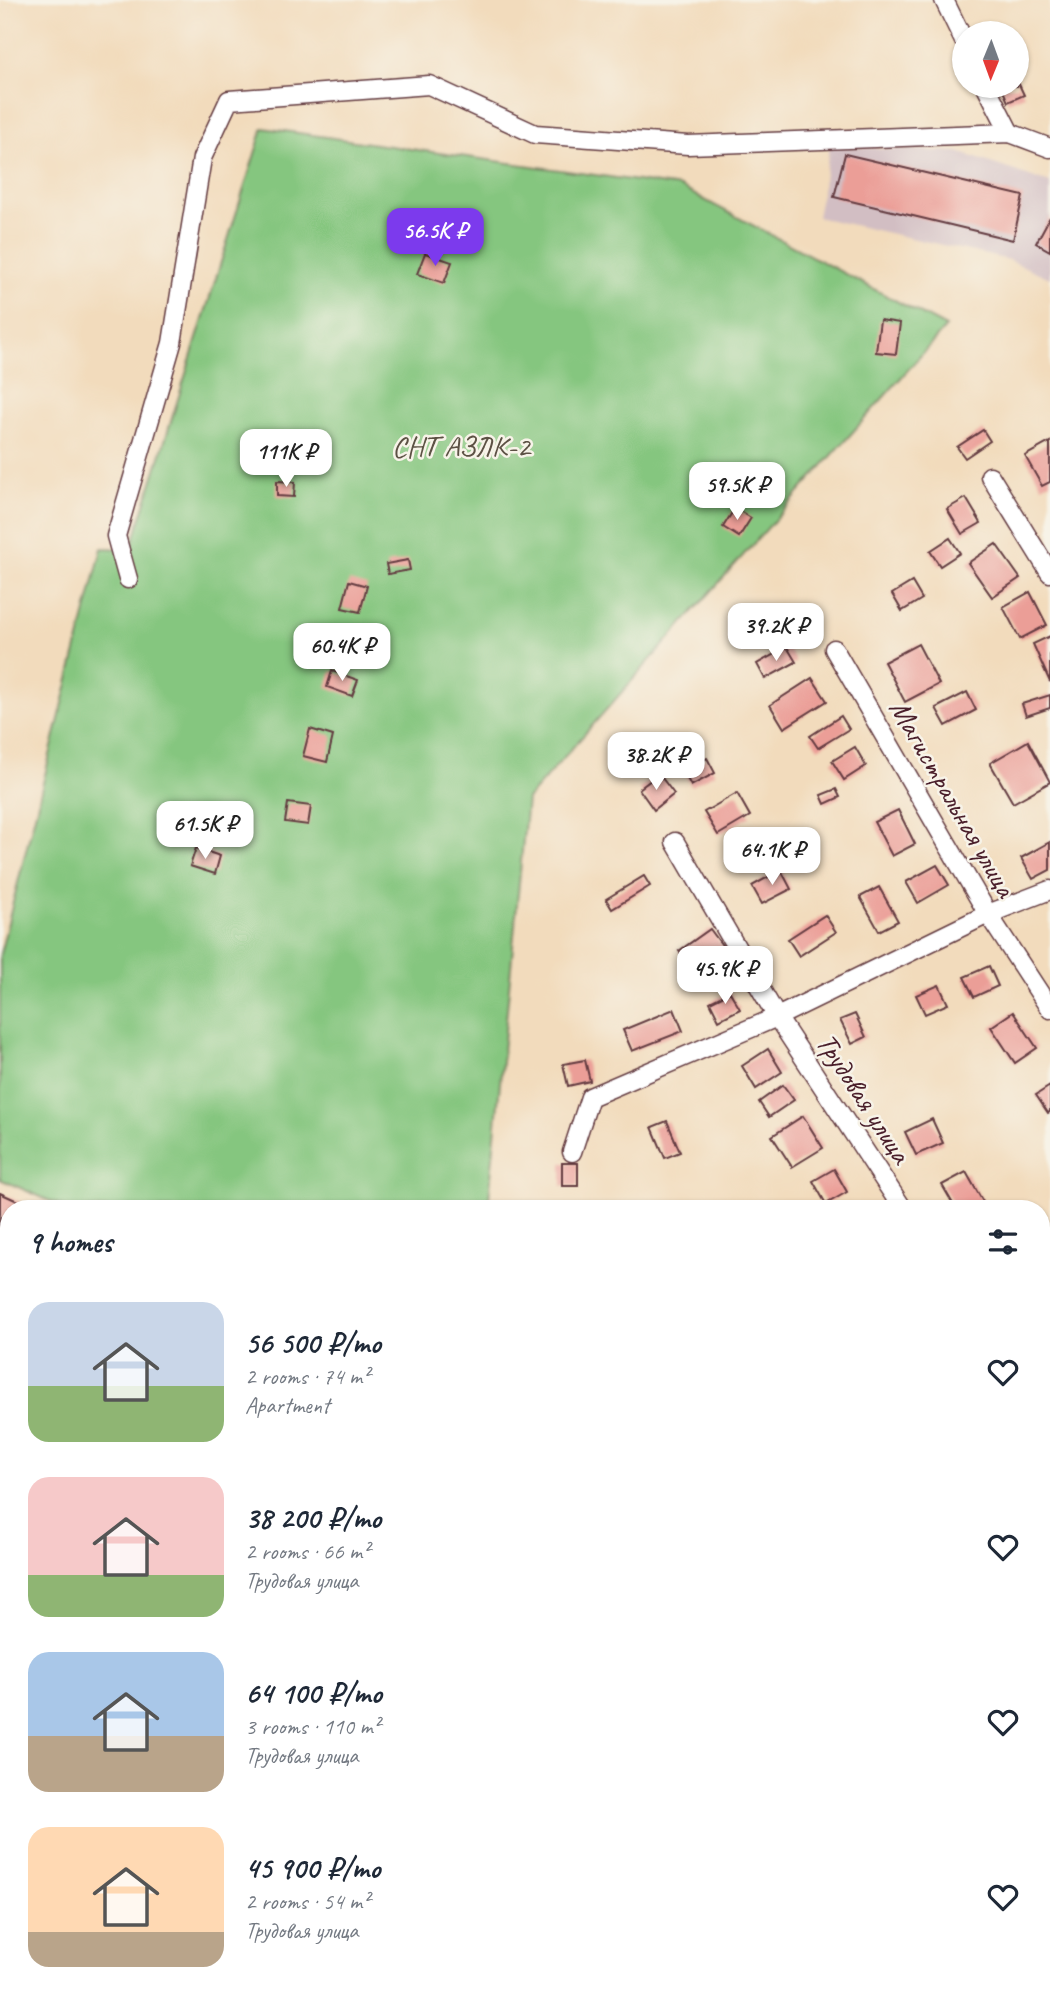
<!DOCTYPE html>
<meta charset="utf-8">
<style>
:root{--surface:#fff;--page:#f2f2f3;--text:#1f2937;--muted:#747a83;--accent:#7c3aed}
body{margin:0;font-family:Caveat,sans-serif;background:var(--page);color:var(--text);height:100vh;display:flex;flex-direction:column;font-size:26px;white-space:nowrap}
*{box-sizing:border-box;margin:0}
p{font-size:23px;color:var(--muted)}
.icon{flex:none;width:38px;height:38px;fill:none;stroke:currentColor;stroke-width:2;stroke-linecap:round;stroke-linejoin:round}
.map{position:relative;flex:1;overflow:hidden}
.details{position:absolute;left:0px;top:1200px;width:1050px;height:800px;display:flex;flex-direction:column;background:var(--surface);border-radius:28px 28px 0 0;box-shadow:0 2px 5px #0004}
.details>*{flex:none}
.needle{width:46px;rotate:181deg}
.tools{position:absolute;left:952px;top:21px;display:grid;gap:14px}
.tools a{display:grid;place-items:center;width:77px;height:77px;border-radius:50%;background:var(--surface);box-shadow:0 2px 5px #0004;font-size:35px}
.price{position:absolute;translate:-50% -60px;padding:0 16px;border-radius:14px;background:#fff;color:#222;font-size:23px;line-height:46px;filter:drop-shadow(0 2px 4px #0008)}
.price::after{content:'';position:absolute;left:50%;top:42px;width:21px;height:16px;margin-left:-10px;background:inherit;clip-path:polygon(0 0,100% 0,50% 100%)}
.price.on{background:var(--accent);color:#fff}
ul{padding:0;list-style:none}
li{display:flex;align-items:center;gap:21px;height:175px;padding:0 28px}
li span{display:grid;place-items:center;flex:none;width:196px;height:140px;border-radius:21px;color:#555}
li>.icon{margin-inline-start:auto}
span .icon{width:84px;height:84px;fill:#fffc;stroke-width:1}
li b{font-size:30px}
h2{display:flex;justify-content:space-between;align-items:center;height:84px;padding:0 28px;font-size:30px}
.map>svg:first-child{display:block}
.industrial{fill:#d2bec3}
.green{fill:#85c67f;stroke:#687255;stroke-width:2}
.building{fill:#eb9e97}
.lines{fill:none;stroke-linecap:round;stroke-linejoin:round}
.street-casing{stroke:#633b41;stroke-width:21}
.street{stroke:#fff;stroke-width:18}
.labels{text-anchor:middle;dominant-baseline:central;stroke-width:5;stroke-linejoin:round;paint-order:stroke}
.park-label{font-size:30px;fill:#5c5144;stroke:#f7f3e8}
.street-label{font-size:30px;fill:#4a1f2b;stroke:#f7f3e8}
</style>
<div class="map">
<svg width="1050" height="2000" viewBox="0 0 1050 2000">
<rect width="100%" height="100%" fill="#f7f3e8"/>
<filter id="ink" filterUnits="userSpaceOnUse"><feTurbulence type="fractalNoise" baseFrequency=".0143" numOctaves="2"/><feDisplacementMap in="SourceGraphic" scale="14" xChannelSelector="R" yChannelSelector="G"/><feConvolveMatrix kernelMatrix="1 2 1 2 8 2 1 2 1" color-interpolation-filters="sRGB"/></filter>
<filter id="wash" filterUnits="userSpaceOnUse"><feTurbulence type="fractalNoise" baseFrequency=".00686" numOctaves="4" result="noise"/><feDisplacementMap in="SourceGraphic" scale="28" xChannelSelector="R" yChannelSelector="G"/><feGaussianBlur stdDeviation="1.57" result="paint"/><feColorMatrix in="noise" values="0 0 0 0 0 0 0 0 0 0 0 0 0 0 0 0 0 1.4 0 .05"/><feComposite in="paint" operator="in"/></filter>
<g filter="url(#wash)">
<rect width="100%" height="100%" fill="#f2dbbc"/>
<!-- industrial -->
<g class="industrial">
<path d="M830,146L958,152L1050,183V278L1009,260L817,217Z"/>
<path d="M1041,1642L1050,1647V2000H162L163,1992H1041Z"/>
</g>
<!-- green -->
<path class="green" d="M263,128L680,187L946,327L527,799L488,1209H68L0,1179V954L102,548L131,549Z"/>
<g id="blocks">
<!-- building -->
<g class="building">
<path d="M1017,80L1024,95L1008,102L1001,86H1017Z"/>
<path d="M845,154L1023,196L1013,240L834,197Z"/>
<path d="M1050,217V251L1036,243Z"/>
<path d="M425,253L452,262L444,283L417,274Z"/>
<path d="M880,320L900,323L896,354L876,352Z"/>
<path d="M983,430L990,441L965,458L957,447Z"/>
<path d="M1050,442V482L1042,486L1025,456Z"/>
<path d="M277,481L295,482L294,497L277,496Z"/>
<path d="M966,498L981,523L962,534L947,509Z"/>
<path d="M735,508L751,518L739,537L723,527Z"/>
<path d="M950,538L960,553L940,566L930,551Z"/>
<path d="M996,544L1020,578L992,597L968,563Z"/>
<path d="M408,560L410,570L388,574L386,564Z"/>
<path d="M349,581L367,586L360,612L342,608Z"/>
<path d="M912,582L922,599L902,611L892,594Z"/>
<path d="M1030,592L1047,625L1020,639L1003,607Z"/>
<path d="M1050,636V682L1033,644Z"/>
<path d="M918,644L939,684L905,702L884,662Z"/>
<path d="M787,647L796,662L765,679L757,664Z"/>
<path d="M332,671L358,680L352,696L327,687Z"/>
<path d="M812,678L827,701L784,728L770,705Z"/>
<path d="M967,692L976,710L946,726L936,708Z"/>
<path d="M1050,695V708L1026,716L1022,704Z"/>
<path d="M841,716L849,729L818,748L810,736Z"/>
<path d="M310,729L333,736L327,762L303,756Z"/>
<path d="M1028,741L1050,782L1013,803L990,763Z"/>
<path d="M855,747L866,766L844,780L832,761Z"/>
<path d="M707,758L715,773L691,786L683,771Z"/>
<path d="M659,774L674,794L654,810L639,789Z"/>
<path d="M836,789L840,797L825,804L821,795Z"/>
<path d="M737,793L750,816L718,835L704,812Z"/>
<path d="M288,803L311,806L308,825L285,822Z"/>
<path d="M898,810L915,844L892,856L874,822Z"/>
<path d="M1050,842V870L1033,879L1021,858Z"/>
<path d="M196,848L220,856L215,874L190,866Z"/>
<path d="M937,865L949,885L918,903L906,882Z"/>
<path d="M781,870L791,889L762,904L752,886Z"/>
<path d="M644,876L650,886L612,909L606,899Z"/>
<path d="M879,887L898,921L879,931L860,897Z"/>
<path d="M825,915L836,932L799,956L788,939Z"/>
<path d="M710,929L724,948L693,970L679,951Z"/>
<path d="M989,966L998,986L974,997L964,977Z"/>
<path d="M939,985L948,1004L925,1014L916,995Z"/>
<path d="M730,992L740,1009L719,1020L710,1002Z"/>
<path d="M674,1009L683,1031L632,1051L623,1030Z"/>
<path d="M1013,1012L1037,1048L1015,1063L991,1027Z"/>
<path d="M855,1014L866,1037L852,1044L840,1020Z"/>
<path d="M768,1049L782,1072L756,1089L742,1066Z"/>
<path d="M585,1060L590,1081L568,1086L563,1064Z"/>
<path d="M783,1085L794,1100L769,1117L759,1102Z"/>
<path d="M1050,1086V1112L1048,1113L1036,1095Z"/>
<path d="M803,1116L823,1148L792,1167L772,1136Z"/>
<path d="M932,1119L943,1143L916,1155L905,1132Z"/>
<path d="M667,1121L680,1152L665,1158L652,1127Z"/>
<rect x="562" y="1163" width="16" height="23"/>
<path d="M834,1169L847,1192L826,1204L813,1181Z"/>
<path d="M966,1172L987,1209H956L942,1185Z"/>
<path d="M0,1193L35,1209H9V1240L0,1236Z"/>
<path d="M1050,1500V1530L1041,1535V1505Z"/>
<path d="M0,1542H2L9,1605V1668L0,1669Z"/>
<path d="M1050,1704V1807L1041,1809V1706Z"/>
<path d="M1050,1901V1973L1041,1975V1902Z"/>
<path d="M282,1992H332V1999L282,1997Z"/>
<rect x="425" y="1992" width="94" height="8"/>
<path d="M778,1992H937V1993L896,2000H780Z"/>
</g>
</g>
</g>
<g filter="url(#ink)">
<use href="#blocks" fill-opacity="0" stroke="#633b41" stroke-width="2"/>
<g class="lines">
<defs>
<g id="street">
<path d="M944,0L964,41"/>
<path d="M986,86L1010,133"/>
<path d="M990,476L1050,573"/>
<path d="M128,579L116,536L172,343L202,158L229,100L429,85L535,134L688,145L1010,133L1050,148"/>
<path d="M834,649L988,914L1050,1009"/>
<path d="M675,842L777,1017L903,1209"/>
<path d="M572,1152L590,1097L777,1017L988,914L1050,890"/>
<path d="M1041,1399L1050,1418"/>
<path d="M0,1714L9,1711"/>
<path d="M0,1998L14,1995L92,1992"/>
</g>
</defs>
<!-- street casing -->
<use href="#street" class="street-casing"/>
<!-- street -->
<use href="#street" class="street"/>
</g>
</g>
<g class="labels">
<!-- park labels -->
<g class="park-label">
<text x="461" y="446">СНТ АЗЛК-2</text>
</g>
<!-- street labels -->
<g class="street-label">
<text transform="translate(953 798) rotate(60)">Магистральная улица</text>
<text transform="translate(864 1098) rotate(57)">Трудовая улица</text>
</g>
</g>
</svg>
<div class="tools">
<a><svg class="needle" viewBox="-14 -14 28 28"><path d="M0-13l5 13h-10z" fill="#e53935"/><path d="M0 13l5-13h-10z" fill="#747a83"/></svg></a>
</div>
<b class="price on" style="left:435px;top:268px">56.5K ₽</b>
<b class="price" style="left:286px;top:489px">111K ₽</b>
<b class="price" style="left:737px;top:522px">59.5K ₽</b>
<b class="price" style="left:776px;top:663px">39.2K ₽</b>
<b class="price" style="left:342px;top:683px">60.4K ₽</b>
<b class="price" style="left:656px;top:792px">38.2K ₽</b>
<b class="price" style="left:205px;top:861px">61.5K ₽</b>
<b class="price" style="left:772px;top:887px">64.1K ₽</b>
<b class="price" style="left:725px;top:1006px">45.9K ₽</b>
<section class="details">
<h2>9 homes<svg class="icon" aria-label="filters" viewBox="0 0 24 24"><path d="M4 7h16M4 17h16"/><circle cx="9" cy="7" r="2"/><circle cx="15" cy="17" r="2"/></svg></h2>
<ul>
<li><span style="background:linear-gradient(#c9d6e8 60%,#8fb573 0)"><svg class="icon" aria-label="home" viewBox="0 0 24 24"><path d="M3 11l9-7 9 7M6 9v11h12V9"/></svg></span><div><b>56 500 ₽/mo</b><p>2 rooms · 74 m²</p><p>Apartment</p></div><svg class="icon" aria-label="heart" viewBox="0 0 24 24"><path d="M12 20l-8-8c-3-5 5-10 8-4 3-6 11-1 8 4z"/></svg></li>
<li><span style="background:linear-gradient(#f6c9c9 70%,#8fb573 0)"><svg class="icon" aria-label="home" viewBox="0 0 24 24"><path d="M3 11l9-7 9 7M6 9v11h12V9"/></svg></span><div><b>38 200 ₽/mo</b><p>2 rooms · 66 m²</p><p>Трудовая улица</p></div><svg class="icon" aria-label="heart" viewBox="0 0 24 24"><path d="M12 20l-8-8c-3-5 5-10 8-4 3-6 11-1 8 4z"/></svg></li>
<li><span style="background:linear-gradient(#a9c7e8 60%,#b9a48a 0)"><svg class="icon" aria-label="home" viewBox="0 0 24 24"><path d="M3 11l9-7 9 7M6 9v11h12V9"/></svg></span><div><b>64 100 ₽/mo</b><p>3 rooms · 110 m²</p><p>Трудовая улица</p></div><svg class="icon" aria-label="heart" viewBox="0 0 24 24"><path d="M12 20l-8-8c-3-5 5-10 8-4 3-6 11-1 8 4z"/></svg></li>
<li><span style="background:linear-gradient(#ffd9b3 75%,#b9a48a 0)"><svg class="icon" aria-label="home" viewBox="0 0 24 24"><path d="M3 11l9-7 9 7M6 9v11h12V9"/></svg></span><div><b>45 900 ₽/mo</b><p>2 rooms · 54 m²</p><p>Трудовая улица</p></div><svg class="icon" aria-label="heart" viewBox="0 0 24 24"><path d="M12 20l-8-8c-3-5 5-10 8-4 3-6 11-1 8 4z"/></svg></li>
</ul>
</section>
</div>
